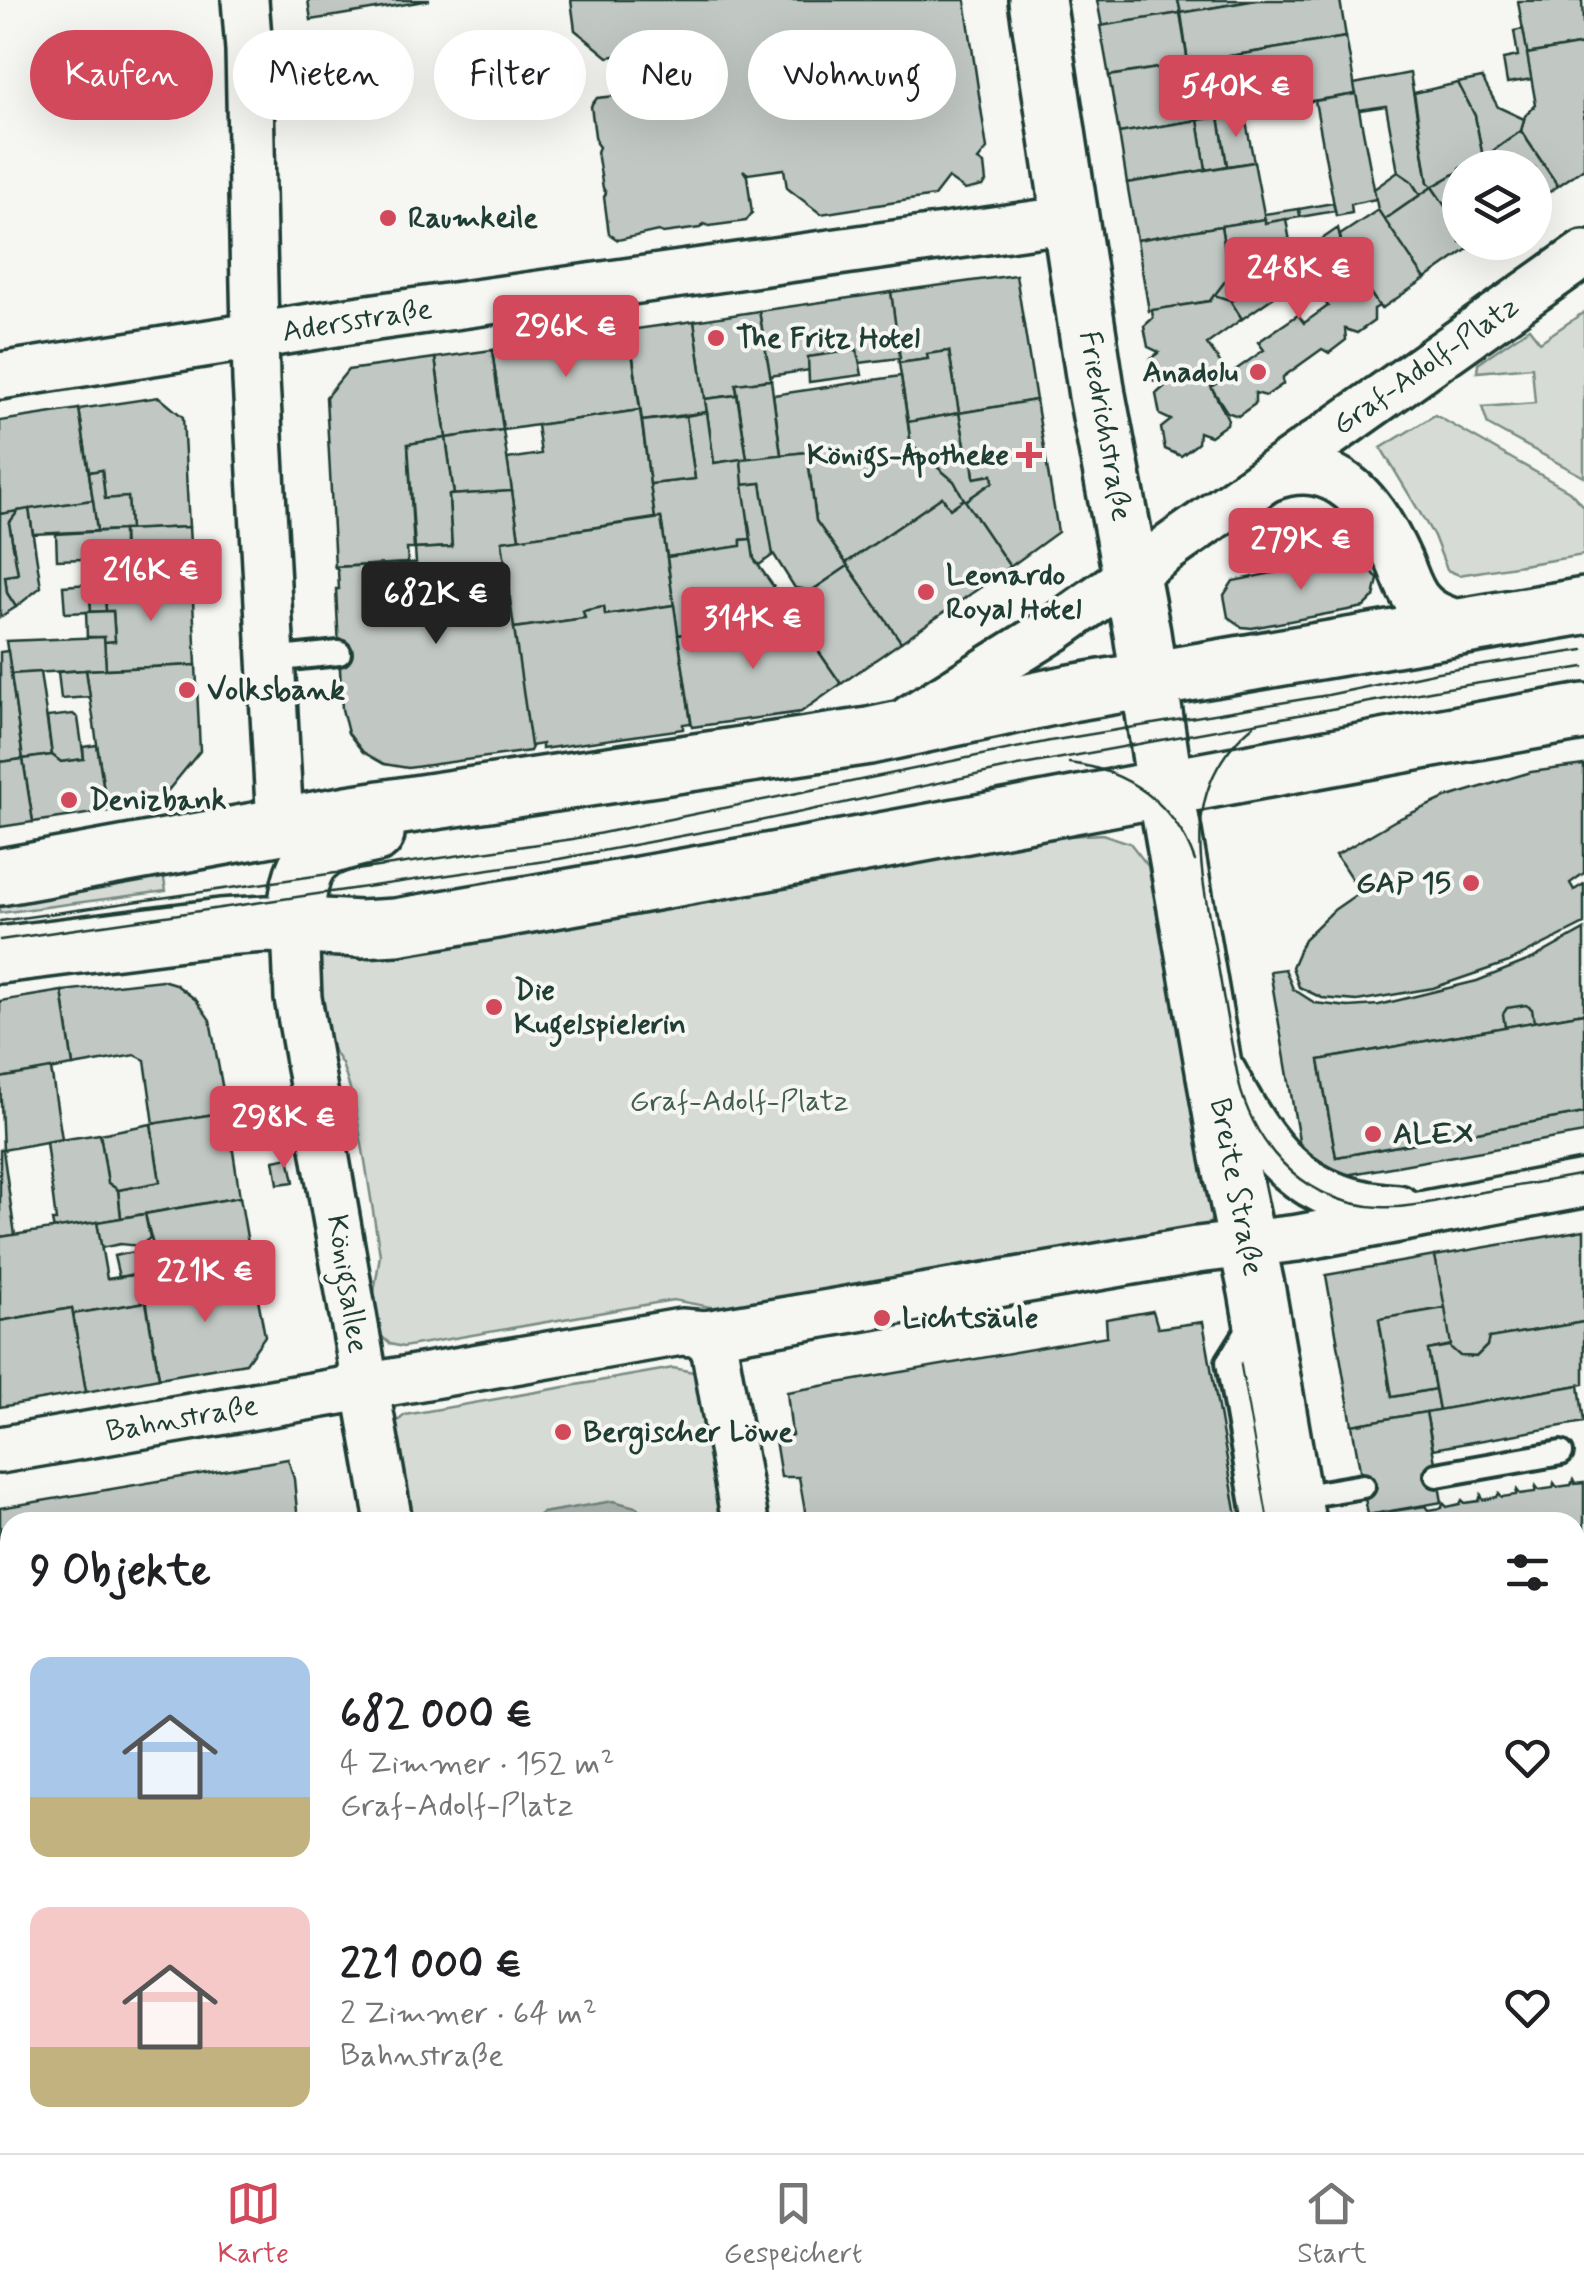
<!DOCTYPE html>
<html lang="de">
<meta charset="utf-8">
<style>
:root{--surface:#fff;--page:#f2f2f2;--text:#202124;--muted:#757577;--line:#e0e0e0;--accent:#d1495b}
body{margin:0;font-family:Mynerve,sans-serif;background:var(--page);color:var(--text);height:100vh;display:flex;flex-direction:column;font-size:38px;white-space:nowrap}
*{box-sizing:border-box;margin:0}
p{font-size:32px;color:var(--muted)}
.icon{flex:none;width:55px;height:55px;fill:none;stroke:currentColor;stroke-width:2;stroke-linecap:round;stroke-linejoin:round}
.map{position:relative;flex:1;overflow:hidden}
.side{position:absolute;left:0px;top:1512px;width:1585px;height:642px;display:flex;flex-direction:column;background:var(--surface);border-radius:30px 30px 0 0;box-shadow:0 10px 40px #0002}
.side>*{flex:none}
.top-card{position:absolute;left:30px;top:30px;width:1000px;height:90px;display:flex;gap:20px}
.fabs{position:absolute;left:1442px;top:150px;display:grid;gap:20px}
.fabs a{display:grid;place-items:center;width:110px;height:110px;border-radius:50%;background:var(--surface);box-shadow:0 10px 40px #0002;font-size:50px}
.price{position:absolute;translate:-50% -85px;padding:0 22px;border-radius:10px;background:var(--accent);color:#fff;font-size:32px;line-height:65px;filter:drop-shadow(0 2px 5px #0008)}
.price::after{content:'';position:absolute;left:50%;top:60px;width:30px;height:22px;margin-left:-15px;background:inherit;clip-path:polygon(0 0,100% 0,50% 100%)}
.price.active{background:#222;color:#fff}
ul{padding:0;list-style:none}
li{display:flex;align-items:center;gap:30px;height:250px;padding:0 30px}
li span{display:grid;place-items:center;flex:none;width:280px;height:200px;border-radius:20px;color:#555}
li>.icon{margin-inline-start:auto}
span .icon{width:120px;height:120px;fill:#fffc;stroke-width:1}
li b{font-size:42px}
h2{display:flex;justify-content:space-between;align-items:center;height:120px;padding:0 30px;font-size:42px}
.pill{padding:0 35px;border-radius:45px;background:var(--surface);box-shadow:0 10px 40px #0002;font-size:35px;line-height:90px}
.pill.active{background:var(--accent);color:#fff}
.tabs{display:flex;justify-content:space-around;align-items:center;height:140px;border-top:2px solid var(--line);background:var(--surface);font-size:28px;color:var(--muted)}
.tabs a{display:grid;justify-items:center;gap:5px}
.tabs .active{color:var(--accent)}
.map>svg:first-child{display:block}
.green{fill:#d6dbd6;stroke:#7a8c85;stroke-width:2.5}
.water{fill:#aab3ae;stroke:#72847d;stroke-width:2.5}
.building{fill:#c1c8c3;stroke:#1f3d34;stroke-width:2.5}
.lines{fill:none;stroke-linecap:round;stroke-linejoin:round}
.lane-casing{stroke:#1f3d34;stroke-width:30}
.street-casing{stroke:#1f3d34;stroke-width:52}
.secondary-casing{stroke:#1f3d34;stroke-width:62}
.lane{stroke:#f6f6f2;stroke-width:22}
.street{stroke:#f6f6f2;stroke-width:45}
.secondary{stroke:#f6f6f2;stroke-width:55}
.tram{stroke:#1f3d34;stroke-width:2.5}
.poi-dot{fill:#d1495b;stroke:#f6f6f2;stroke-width:4}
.labels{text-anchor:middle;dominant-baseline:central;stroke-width:8;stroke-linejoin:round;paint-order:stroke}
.poi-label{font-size:30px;font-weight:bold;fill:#1f3d34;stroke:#f6f6f2;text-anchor:start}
.street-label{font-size:30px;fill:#1f3d34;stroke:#f6f6f2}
.park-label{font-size:30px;fill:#445d54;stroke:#f6f6f2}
</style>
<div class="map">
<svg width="1584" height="2153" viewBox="0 0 1584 2153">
<rect width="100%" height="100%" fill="#f6f6f2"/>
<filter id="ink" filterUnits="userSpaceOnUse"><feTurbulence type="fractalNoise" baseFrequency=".01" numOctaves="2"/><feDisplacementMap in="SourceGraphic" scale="20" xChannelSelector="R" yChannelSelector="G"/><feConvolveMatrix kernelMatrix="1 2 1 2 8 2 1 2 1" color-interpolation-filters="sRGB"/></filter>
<g filter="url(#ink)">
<!-- green -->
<g class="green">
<path d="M1584,312V477L1488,425L1482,407L1535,403L1532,367L1477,372L1478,363L1529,328L1540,342Z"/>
<path d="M1435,415L1569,491L1584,506V555L1459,575L1447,570L1434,536L1381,448Z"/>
<path d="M1102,834L1130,843L1148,866L1213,1216L1209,1224L766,1305L721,1309L673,1300L403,1347L390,1344L379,1334L373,1299L380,1255L365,1161L354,1101L342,1064L327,1041L318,995V959L325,953L739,894L1068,836Z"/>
<path d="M162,867L166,891L0,913V897Z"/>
<path d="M673,1368L693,1372L701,1381L727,1522H403L389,1428L405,1415Z"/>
<path d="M530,2145H835L837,2153H531Z"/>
</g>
<!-- water -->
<g class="water">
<path d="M613,1501L636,1507L651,1522H529L542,1513Z"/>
<path d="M630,2145H760L762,2153H631Z"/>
</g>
<!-- building -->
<g class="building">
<path d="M308,0H430L311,20Z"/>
<path d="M571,0H965L987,149L978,160L984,164L986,182L982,186L965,190L948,178L934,196L821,214L787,188L784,169L748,174L743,170L747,176L752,213L746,221L709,226L704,224L700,228L663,233L658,231L618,240L609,234L604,197L606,193L603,188L597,152L599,147L596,143L591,106L597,98L635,94L629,54L608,57L575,30Z"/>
<path d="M1097,0H1178L1181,13L1102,26Z"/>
<path d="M1178,0H1257L1181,13Z"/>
<path d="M1257,0H1340L1346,37L1188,63L1181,13Z"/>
<path d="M1582,0L1584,44L1527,54L1518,1Z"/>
<path d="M1180,13L1188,63L1109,76L1100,26Z"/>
<path d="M1523,29L1532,79L1507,83L1503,59L1518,56L1514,31Z"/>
<path d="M1346,37L1356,94L1287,105L1285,92L1300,90L1299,81L1280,84L1279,76L1240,83L1243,112L1198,120L1188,63Z"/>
<path d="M1584,44V168L1558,186L1521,131L1525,116L1536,105L1527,54Z"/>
<path d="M1188,63L1198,120L1119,133L1109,76Z"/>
<path d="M1410,73L1428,182L1432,187L1420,195L1411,181L1398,172L1386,106L1359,110L1354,84Z"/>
<path d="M1482,78L1498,107L1524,119L1521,131L1483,158L1475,116L1458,83Z"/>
<path d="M1299,81L1300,90L1285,92L1287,105L1243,112L1239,91Z"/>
<path d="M1458,83L1475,116L1483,158L1460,168V171L1432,187L1428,182L1414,93Z"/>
<path d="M1356,94L1376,199L1351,204L1352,213L1336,216L1315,101Z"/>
<path d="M1244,112L1254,162L1227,166L1219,117Z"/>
<path d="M1219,117L1227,166L1206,170L1198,120Z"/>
<path d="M1198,120L1206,170L1127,183L1119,133Z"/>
<path d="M1521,131L1558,186L1535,202V168H1489L1483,158Z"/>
<path d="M1254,162L1265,219L1137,240L1127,183Z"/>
<path d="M1460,171V228L1432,187Z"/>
<path d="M1398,172L1411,181L1420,195L1384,220L1378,210L1374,189Z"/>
<path d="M1432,187L1460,228V242H1470L1472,246L1425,279L1384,220Z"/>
<path d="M1333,203L1335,211L1300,217L1299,209Z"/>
<path d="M1299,209L1300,217L1265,223L1264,214Z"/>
<path d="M1378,210L1425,279L1381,309L1343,253L1340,235Z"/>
<path d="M1265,219V223L1286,219L1293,259L1231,302L1214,295L1229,276L1221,226Z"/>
<path d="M1221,226L1229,276L1210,301L1149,311L1137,240Z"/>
<path d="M1338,228L1343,253L1379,306L1374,309V321L1357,333L1345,329L1346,340L1329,353L1322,349L1283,377V384L1266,396L1255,393V404L1238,416L1227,412L1211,387L1264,350L1258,342L1298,315L1304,323L1328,306L1306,275L1242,319L1231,302Z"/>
<path d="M1016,275L1036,400L959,413L949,351L927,354L928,359L899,363L891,292Z"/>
<path d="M891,292L900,358L859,363L857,350L808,357L810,370L769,376L759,311Z"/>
<path d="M1214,295L1230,300L1242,319L1207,344L1229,375L1211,387L1228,419L1227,424L1210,436L1199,432L1198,443L1181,456L1165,449L1161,428L1171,420L1160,415L1156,394L1165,386L1154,381L1150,360L1159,352L1148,347L1144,326L1153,318L1152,310L1210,301Z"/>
<path d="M759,311L771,380L736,384L737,395L705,399L694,321Z"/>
<path d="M694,321L707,412L642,421L629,330Z"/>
<path d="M629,330L640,410L503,430L492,350Z"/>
<path d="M492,350L503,430L446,438L435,358Z"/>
<path d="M857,350L862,375L809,382L808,357Z"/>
<path d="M949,351L959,413L908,422L899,363L928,359L927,354Z"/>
<path d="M435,358L446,438L408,444L414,549H407L408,563L335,567L326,397L348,370Z"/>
<path d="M901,376L911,445L954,481L964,499L950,509L942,497L846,563L816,521L807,452L781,455L773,395Z"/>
<path d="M771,380L781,455L747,459L736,384Z"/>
<path d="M737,395L747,459L714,463L705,399Z"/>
<path d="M159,397L183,417L189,527L130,530L128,497L105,499L102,470L89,472L79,409Z"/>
<path d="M1036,400L1058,532L1010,567L965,501L993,482L992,475L974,478L972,461H968L959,413Z"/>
<path d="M79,409L93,500L0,514V421Z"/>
<path d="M640,410L655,518L519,539L507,459L541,454L537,425Z"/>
<path d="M707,412L714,463L741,459L751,539L741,540V546L667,557L661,518H655L650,484L695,479L686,416Z"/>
<path d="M959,413L968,461H972L974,478L992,475L993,482L965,501L954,481L911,445L908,422Z"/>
<path d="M686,416L695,479L650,484L642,421Z"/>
<path d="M503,430L512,491L454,495L446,438Z"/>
<path d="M446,438L454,495H449L452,547L415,549L408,444Z"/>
<path d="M807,452L816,521L848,566L802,597L803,589L795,588L771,550L761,483L743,485L741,459Z"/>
<path d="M102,470L105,499L128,497L130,530L97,531L89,472Z"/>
<path d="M761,483L773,555L759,565L754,559L743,485Z"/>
<path d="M512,491L519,539L502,541L532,747L530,751L408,768L384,764L363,752L348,733L342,709L336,589H339L338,571L335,567L416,563L415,549L452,547L449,495Z"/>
<path d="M942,497L950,509L964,499L1010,567L901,642L846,563Z"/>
<path d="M93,500L97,531L33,534L29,509Z"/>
<path d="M29,509L41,587L16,607L7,593L5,576L18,574L9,523L18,511Z"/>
<path d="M18,511L9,523L18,574L5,576L7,593L16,607L0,617V514Z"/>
<path d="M661,518L674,605L605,615L604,607L583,611L585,618L514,628L502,541Z"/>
<path d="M189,527L192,579L125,582L123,530Z"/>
<path d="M123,530V548H114L115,554L109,555L110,558L57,560L56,534Z"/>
<path d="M751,539L754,559L788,607L778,613L779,622L678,635L667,557L741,546V540Z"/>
<path d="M1350,557L1364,561L1378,579L1374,597L1364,607L1252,628L1242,627L1228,617L1224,595L1233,581Z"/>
<path d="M848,566L901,642L841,684L788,607Z"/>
<path d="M192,579L196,665L106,669L104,642L115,641L113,611H106L104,584Z"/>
<path d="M89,584H104L106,611L91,612Z"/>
<path d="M89,584L91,612L65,613L63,586Z"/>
<path d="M674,605L691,723L683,724V729L542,749V744L531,746L514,628L585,618L583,611L604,607L605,615Z"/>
<path d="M788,607L841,684L801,712L692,727L678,635L779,622L778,613Z"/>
<path d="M113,611L115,641L104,642V637H87L86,612Z"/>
<path d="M104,637L106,669L11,674L6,641Z"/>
<path d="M8,651L23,759L0,762V652Z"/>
<path d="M196,665L200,751L157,804L107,811L86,670Z"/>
<path d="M86,670L90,697L61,699L58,672Z"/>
<path d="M40,672L52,755L23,759L11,674Z"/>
<path d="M73,714L78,718L84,759L61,762L52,755L47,717Z"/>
<path d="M97,745L107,811L33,822L23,759L52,755L61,762L84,759L83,747Z"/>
<path d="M23,759L33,822L0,827V762Z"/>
<path d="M1584,765V873L1570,883L1574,890L1584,884V924L1509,962L1433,988L1357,1001L1322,998L1299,987L1292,967L1304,939L1334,910L1373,883L1368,875L1355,884L1336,855L1396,820L1445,798L1531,772Z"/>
<path d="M1584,930V1013L1319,1060L1336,1157L1584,1113V1133L1306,1182L1270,971L1285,969L1293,989L1315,1003L1348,1007L1379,1005L1477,981L1532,959Z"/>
<path d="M162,980L175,984L196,1000L210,1020L227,1112L154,1124L145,1060L135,1055L73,1066L62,991Z"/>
<path d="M62,991L73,1066L0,1078V1001Z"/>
<path d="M1526,1005L1532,1009L1534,1022L1505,1027L1503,1014L1507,1008Z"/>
<path d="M1584,1013V1113L1336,1157L1319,1060Z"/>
<path d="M51,1069L62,1139L3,1150L0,1078Z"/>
<path d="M227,1112L240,1197L121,1218L118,1190L160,1182L151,1124Z"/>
<path d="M151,1124L160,1182L118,1190L108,1183L100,1134Z"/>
<path d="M100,1134L108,1183L118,1190L121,1218L54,1230L52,1221H56L46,1142Z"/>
<path d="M0,1150H3L15,1235L0,1237Z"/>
<path d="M289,1157L294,1182L278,1184L274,1160Z"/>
<path d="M240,1197L253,1272L158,1291L155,1270L159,1269L145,1214Z"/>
<path d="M145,1214L150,1238L140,1246L120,1244L101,1248L97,1222Z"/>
<path d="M97,1222L107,1279L139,1274L146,1302L73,1314L72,1308L0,1321V1237Z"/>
<path d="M1584,1230V1322L1489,1338L1487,1346L1476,1357L1460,1356L1454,1352L1449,1346L1435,1256Z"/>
<path d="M155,1248L159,1269L119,1277L114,1256Z"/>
<path d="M1435,1256L1445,1308L1379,1319L1392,1397L1435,1389L1439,1410L1352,1425L1326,1275Z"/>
<path d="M253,1272L265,1336L246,1363L159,1378L145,1293Z"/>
<path d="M146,1302L159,1378L86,1392L73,1314Z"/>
<path d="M72,1308L86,1392L0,1407V1321Z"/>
<path d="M1445,1308L1451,1345L1428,1350L1435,1389L1392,1397L1379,1319Z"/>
<path d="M1153,1311L1158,1328L1203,1322L1238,1522H807L799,1477H781L775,1440L792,1435L787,1392L1107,1336L1106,1319Z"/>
<path d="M1584,1322V1384L1439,1410L1428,1350L1449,1346L1460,1356L1476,1357L1487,1346L1489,1338Z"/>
<path d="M1579,1385L1584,1422L1433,1449L1426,1412Z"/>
<path d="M1426,1412L1442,1502L1368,1515L1352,1425Z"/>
<path d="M288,1459L294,1479L298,1522H10L9,1659L0,1606V1508Z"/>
<path d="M1573,1480L1575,1484L1584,1483V1729L1579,1725L1583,1721L1575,1690V1522H1362L1368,1515L1425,1506L1428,1510L1442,1508L1443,1503L1447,1507L1460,1504L1462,1500L1465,1503L1479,1501L1481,1495L1483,1500L1497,1497L1499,1493L1502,1497L1516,1495L1517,1490L1520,1494L1535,1492L1536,1486L1539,1490L1553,1488L1554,1483L1557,1487L1571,1485Z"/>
<path d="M1584,1765V1819L1575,1821V1768Z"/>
<path d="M1584,1903V1990L1575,1991V1905Z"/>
<path d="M1584,1903V2153H1485L1480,2145H1575V1905Z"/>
<path d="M5,2034L10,2061V2145H25L26,2153H0V2035Z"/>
<path d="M1581,2065L1584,2066V2153H1485L1484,2147L1480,2148V2145H1575V2073Z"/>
<path d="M94,2145H231L232,2153H96Z"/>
<path d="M231,2145H408V2149L386,2153H232Z"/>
<path d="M956,2145H1043L1044,2153H938L937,2148Z"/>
<path d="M1197,2145H1318L1319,2150L1330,2148V2153H1199Z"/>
</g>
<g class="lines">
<defs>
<g id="lane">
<path d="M270,660L339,653"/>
<path d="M1253,1322L1228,1362L1256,1522"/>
<path d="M1437,1475L1561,1453"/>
<path d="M1292,1498L1363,1486"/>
</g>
<g id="street">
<path d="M245,0L249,50L256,380L280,825"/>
<path d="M0,376L355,320L1071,219"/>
<path d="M1269,478C1338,451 1375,507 1400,563C1406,577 1410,593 1421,604C1433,617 1451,622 1469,626"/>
<path d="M911,718L1057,627L1584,254"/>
<path d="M295,926L298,998L389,1522"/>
<path d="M1223,1073C1265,1152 1300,1203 1398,1208"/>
<path d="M706,1334L715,1352L745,1522"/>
<path d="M0,1450L681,1332L706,1334L1197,1250L1298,1238L1584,1184"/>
<path d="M0,1802L10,1860"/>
<path d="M60,2145L61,2153"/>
<path d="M501,2145L503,2153"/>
<path d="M853,2145L854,2153"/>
</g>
<g id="secondary">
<path d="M1037,0L1097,395L1142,633L1165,786L1229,1157L1257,1291L1297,1522"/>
<path d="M0,877L348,814L869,736L1071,693L1584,606"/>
<path d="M295,926C300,856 308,848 376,834"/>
<path d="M0,955L221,927L266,924L360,929L396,927C793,861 1188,781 1584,712"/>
<path d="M1412,2145L1413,2153"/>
</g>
</defs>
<!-- lane casing -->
<use href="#lane" class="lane-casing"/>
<!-- street casing -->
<use href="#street" class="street-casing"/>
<!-- secondary casing -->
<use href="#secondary" class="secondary-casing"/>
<!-- lane -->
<use href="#lane" class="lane"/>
<!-- street -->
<use href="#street" class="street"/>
<!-- secondary -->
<use href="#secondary" class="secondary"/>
<!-- tram -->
<g class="tram">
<path d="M1254,725C1177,787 1201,870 1216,954C1224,1000 1231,1046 1241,1091C1261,1155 1310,1203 1379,1207C1409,1209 1440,1200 1470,1194C1508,1188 1546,1181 1584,1174"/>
<path d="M1069,763C1128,770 1175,804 1195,861"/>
<path d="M0,921L573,839L1050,741L1328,695L1438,672L1584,650"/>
<path d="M0,940L559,859L750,823L1018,766L1441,689L1584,667"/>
</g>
</g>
</g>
<!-- markers -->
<g class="poi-dot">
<circle cx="388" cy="218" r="10"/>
<circle cx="716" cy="338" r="10"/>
<circle cx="1258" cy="372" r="10"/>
<path d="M1024 440h10v10h10v10h-10v10h-10v-10h-10v-10h10z"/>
<circle cx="926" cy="592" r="10"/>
<circle cx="187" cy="690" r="10"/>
<circle cx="69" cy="800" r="10"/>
<circle cx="1471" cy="883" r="10"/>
<circle cx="494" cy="1007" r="10"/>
<circle cx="1373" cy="1134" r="10"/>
<circle cx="882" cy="1318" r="10"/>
<circle cx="563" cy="1432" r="10"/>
</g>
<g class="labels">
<!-- poi labels -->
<g class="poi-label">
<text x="408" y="218">Raumkeile</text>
<text x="736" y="338">The Fritz Hotel</text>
<text x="1238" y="372" text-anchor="end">Anadolu</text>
<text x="1009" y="455" text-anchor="end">Königs-Apotheke</text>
<text x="946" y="575">Leonardo<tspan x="946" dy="34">Royal Hotel</tspan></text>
<text x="207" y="690">Volksbank</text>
<text x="89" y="800">Denizbank</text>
<text x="1451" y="883" text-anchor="end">GAP 15</text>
<text x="514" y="990">Die<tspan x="514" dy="34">Kugelspielerin</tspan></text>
<text x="1393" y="1134">ALEX</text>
<text x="902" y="1318">Lichtsäule</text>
<text x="583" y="1432">Bergischer Löwe</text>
</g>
<!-- street labels -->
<g class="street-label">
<text transform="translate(357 321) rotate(-9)">Adersstraße</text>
<text transform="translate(1426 366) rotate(-35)">Graf-Adolf-Platz</text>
<text transform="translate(1105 426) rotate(80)">Friedrichstraße</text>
<text transform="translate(1236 1187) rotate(79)">Breite Straße</text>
<text transform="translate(347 1284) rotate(81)">Königsallee</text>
<text transform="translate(182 1419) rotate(-10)">Bahnstraße</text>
</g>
<!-- park labels -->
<g class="park-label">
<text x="739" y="1101">Graf-Adolf-Platz</text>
</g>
</g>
</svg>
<div class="fabs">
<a><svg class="icon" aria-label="layers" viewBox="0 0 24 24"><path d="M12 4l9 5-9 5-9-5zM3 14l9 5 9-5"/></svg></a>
</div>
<b class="price" style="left:1236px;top:140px">540K €</b>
<b class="price" style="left:1299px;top:322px">248K €</b>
<b class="price" style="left:566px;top:380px">296K €</b>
<b class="price" style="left:1301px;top:593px">279K €</b>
<b class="price" style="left:151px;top:624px">216K €</b>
<b class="price active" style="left:436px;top:647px">682K €</b>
<b class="price" style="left:753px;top:672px">314K €</b>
<b class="price" style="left:284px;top:1171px">298K €</b>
<b class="price" style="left:205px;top:1325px">221K €</b>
<div class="top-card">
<a class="pill active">Kaufen</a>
<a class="pill">Mieten</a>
<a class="pill">Filter</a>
<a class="pill">Neu</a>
<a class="pill">Wohnung</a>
</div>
<section class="side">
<h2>9 Objekte<svg class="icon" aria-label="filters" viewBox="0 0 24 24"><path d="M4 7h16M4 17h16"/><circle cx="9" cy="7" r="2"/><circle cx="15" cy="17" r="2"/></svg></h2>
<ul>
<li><span style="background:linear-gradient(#a9c7e8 70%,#c2b280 0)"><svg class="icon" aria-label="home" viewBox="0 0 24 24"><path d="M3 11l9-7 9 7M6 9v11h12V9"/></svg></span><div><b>682 000 €</b><p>4 Zimmer · 152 m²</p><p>Graf-Adolf-Platz</p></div><svg class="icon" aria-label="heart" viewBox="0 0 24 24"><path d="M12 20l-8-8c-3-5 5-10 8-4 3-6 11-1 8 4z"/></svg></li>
<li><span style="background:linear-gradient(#f6c9c9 70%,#c2b280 0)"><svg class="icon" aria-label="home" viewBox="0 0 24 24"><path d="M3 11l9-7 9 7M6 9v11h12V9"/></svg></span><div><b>221 000 €</b><p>2 Zimmer · 64 m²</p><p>Bahnstraße</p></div><svg class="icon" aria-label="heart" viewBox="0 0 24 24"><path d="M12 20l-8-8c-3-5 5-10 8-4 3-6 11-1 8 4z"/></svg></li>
</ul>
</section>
</div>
<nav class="tabs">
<a class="active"><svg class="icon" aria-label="map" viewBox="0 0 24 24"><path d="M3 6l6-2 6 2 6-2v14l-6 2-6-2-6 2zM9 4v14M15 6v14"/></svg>Karte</a>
<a><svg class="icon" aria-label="saved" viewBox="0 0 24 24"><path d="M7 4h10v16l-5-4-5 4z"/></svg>Gespeichert</a>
<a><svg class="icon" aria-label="home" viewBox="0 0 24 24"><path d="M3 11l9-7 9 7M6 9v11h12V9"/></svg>Start</a>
</nav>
